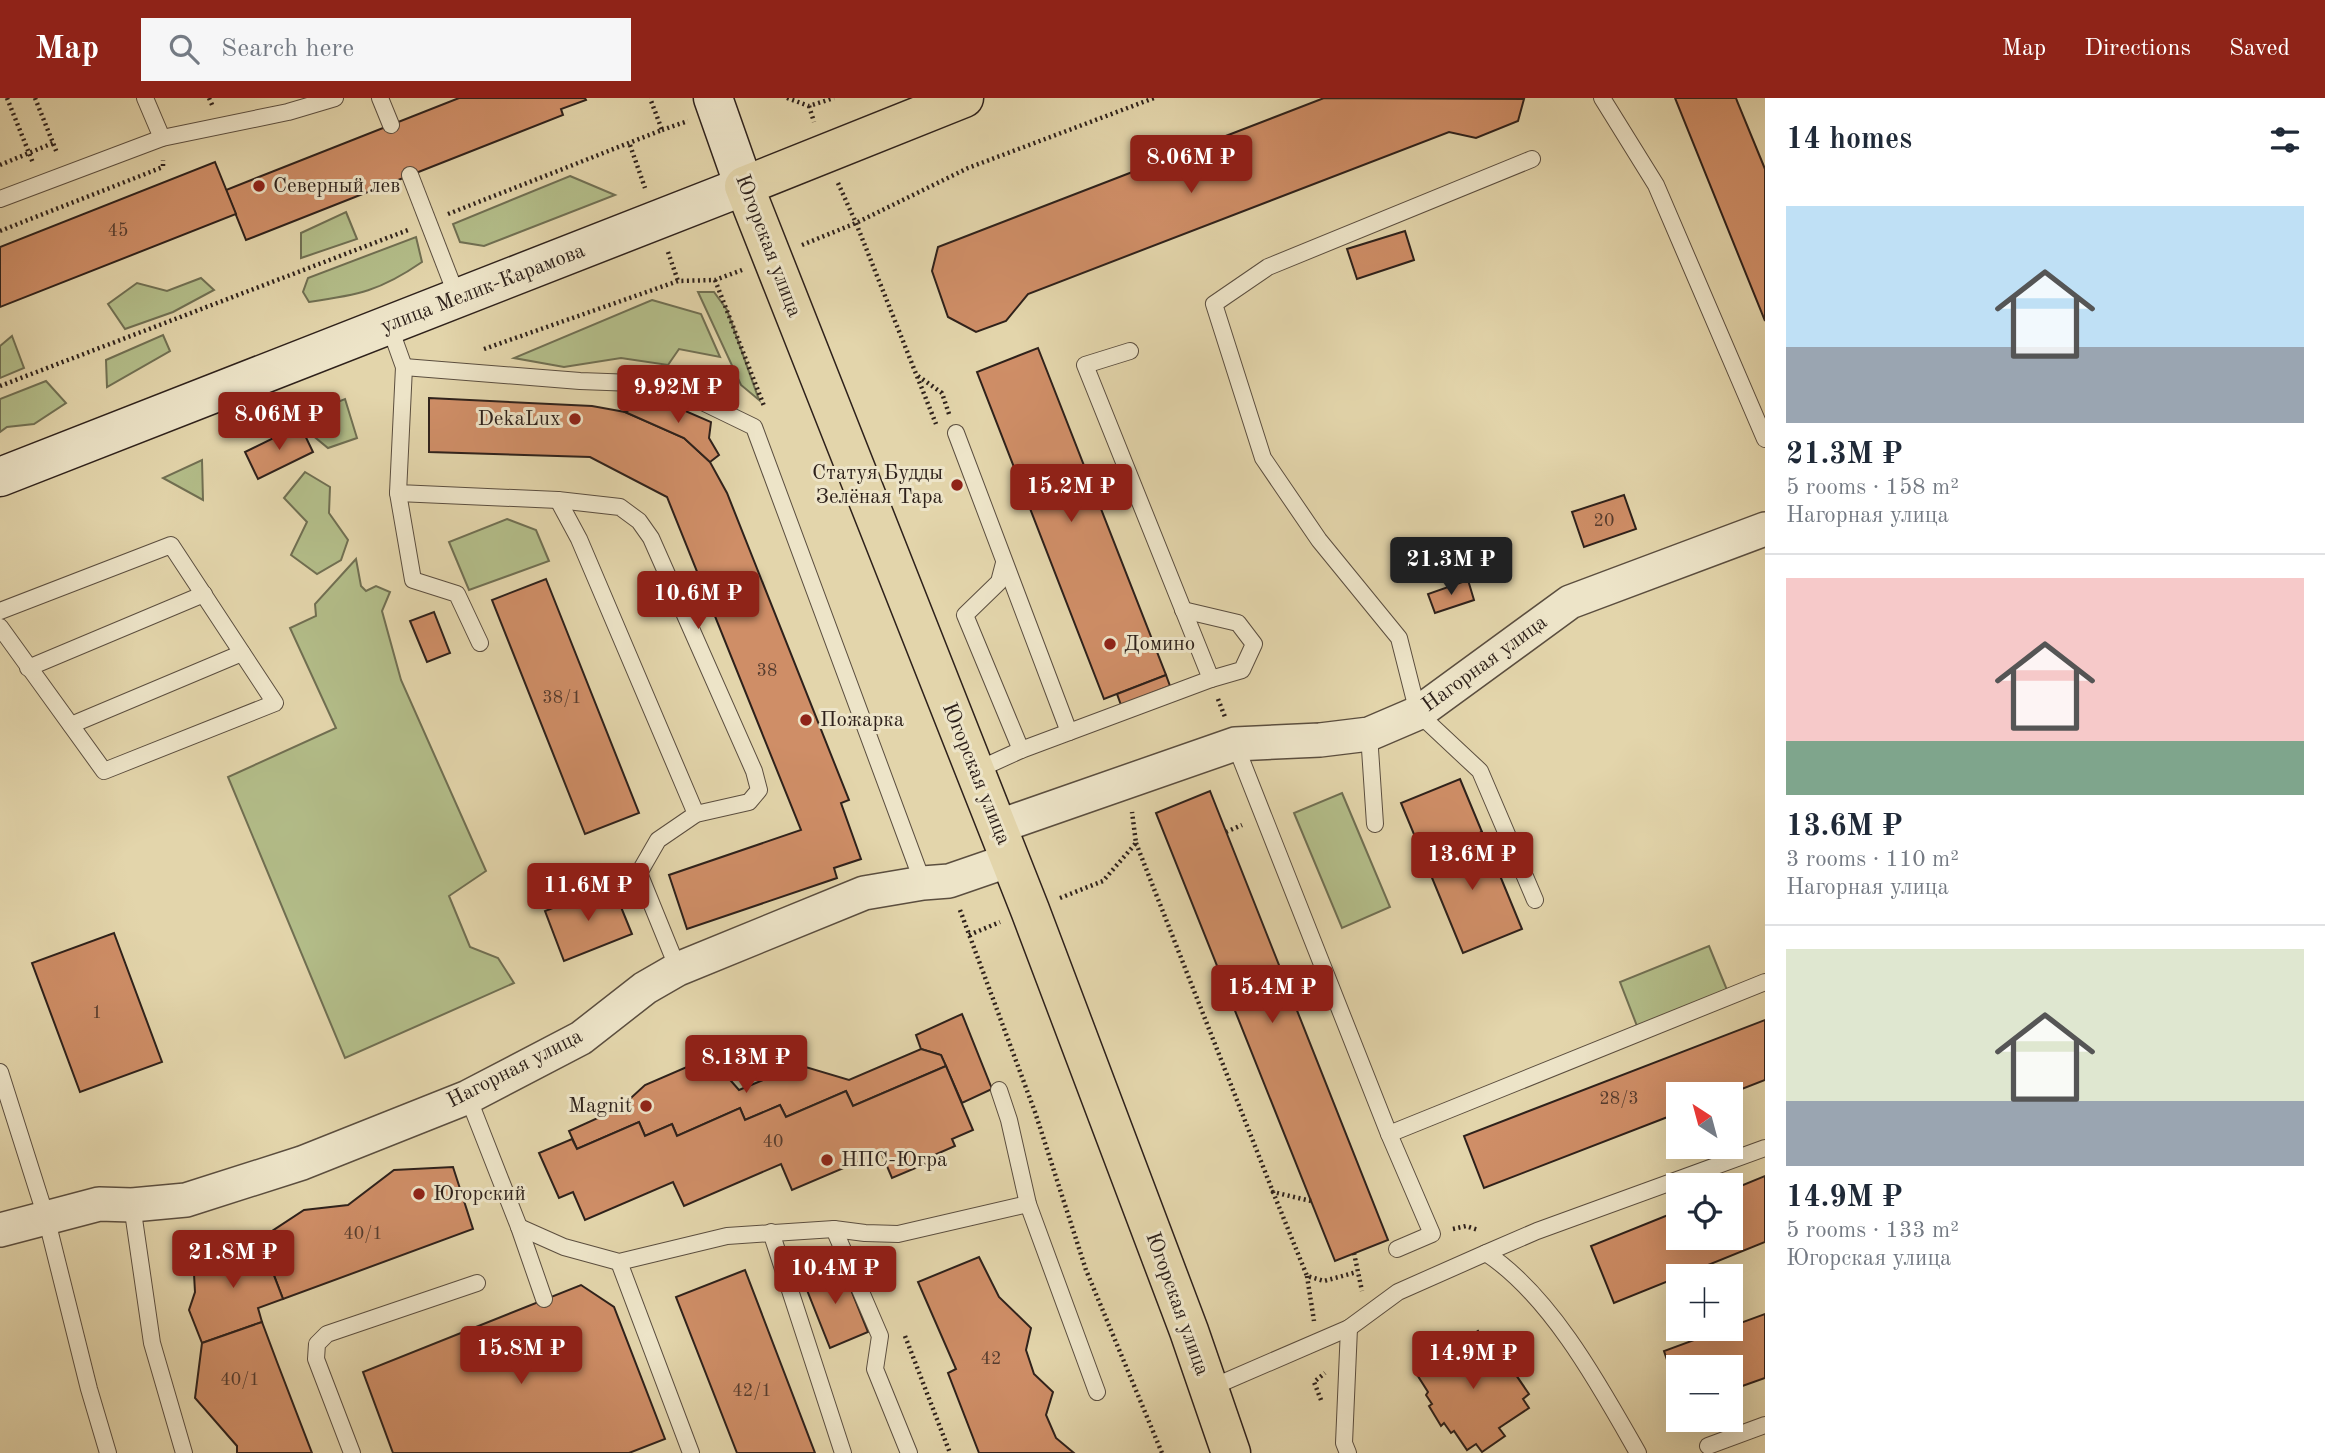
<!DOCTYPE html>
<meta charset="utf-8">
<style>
:root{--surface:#fff;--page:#f6f6f7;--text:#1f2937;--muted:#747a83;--line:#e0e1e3;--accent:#8f2418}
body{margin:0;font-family:"Old Standard TT",serif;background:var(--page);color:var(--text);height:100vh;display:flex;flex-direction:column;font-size:26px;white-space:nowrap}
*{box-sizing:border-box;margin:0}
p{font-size:23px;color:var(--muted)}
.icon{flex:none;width:38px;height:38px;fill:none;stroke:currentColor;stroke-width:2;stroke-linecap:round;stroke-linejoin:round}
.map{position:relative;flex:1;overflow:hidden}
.panel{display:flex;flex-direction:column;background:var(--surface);width:560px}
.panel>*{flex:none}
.needle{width:46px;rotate:324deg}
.fabs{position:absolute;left:1666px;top:984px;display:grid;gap:14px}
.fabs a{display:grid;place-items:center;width:77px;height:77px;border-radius:0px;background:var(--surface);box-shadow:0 7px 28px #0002;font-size:35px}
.price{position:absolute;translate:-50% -60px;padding:0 16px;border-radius:7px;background:var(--accent);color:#fff;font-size:23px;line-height:46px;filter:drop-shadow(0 2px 4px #0008)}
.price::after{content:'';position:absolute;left:50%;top:42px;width:21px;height:16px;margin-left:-10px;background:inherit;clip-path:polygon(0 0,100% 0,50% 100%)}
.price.selected{background:#222;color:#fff}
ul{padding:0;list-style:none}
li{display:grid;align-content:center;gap:14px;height:371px;padding:0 21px}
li+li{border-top:2px solid var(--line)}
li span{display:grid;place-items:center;height:217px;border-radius:0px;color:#555}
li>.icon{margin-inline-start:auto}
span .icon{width:126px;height:126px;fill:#fffc;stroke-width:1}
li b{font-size:30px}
h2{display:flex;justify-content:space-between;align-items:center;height:84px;padding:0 21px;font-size:30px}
header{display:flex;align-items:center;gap:42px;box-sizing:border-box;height:98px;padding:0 35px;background:var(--accent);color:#fff}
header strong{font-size:33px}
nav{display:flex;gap:38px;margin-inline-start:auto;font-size:24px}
.search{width:490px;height:63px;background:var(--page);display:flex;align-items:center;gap:18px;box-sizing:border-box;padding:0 24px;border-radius:0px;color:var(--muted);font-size:26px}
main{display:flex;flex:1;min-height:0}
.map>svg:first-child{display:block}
.green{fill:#b3bd89;stroke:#706f52;stroke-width:2}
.building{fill:#cf8e67;stroke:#2e211b;stroke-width:2}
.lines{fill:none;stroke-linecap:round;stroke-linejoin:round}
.service-casing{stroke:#5b4e3f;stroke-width:18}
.minor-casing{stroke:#5b4e3f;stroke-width:36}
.secondary-casing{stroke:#2e211b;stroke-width:41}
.primary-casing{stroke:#2e211b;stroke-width:41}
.path{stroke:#2e211b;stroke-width:4.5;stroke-dasharray:2 3.5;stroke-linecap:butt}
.service{stroke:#ede4c8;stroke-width:16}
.minor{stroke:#ede4c8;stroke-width:33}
.secondary{stroke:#ede4c8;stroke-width:38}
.primary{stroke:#e3d5ab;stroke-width:38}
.poi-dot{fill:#8f2418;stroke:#ede4c8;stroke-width:2.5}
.labels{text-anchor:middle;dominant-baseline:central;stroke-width:6;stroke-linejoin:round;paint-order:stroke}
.number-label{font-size:18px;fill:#563c2e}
.poi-label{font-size:21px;fill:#2e211b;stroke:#ede4c8;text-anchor:start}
.street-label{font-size:21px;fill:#2e211b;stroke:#ede4c8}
</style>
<header>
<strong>Map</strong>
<div class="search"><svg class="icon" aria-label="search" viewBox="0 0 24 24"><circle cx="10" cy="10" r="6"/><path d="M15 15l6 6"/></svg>Search here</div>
<nav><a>Map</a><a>Directions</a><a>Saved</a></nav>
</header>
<main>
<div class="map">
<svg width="1765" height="1355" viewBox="0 0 1765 1355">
<rect width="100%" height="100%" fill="#e3d5ab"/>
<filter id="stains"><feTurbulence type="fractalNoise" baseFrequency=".00286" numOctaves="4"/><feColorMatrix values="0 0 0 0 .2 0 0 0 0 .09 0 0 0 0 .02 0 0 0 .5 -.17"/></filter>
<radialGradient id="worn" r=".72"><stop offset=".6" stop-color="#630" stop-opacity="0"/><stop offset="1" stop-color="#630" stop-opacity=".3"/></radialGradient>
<!-- green -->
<g class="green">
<path d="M570,78L615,97L484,148L460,144L453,126Z"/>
<path d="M346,114L357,141L301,160V135Z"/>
<path d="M416,139L422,164C380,193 358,197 309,204L303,194L308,180Z"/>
<path d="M201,180L214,192L173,214L125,231L108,206L137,185L167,193Z"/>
<path d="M698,194H714L727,212L759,302L741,287Z"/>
<path d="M652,202L701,216L720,259L679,251L668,267L621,260L564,269L514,260Z"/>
<path d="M163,237L170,253L107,289L106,262Z"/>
<path d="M12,238L24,270L0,280V248Z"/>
<path d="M46,283L66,305L34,326L7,329L0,334V301Z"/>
<path d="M345,301L357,340L328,350L300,327L317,312Z"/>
<path d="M202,362L203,402L163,380Z"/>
<path d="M305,374L330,389L329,415L348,442L341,462L317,476L291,457L307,424L284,400Z"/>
<path d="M507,421L536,432L549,463L469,492L449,444Z"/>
<path d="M356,461L361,488L366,493L376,488L390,494L382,513L401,582L486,773L449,798L470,849L498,860L514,885L345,960L228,679L336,630L290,530L316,518L315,506Z"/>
<path d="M1342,695L1390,809L1342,830L1294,715Z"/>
<path d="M1709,848L1727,892L1637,928L1620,884Z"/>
</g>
<!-- building -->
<g class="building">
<path d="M459,0H585L586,2L561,11L563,17L246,142L226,92Z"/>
<path d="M1324,0L1524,1L1518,23L1476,40L1449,34L1028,196L1006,223L976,234L948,219L932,173L938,149Z"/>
<path d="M1675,0H1736L1737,3L1765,71V223Z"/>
<path d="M215,64L236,116L0,209V149Z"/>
<path d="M1405,133L1414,162L1357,181L1347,151Z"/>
<path d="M1038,250L1166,577L1104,601L977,274Z"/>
<path d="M429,300L592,308L625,314L684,340L710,364L727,395L849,702L841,705L861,761L834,770L837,780L687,831L669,777L801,732L667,399L590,359L429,354Z"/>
<path d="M660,302L711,324L709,340L719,357L710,364L684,340L625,314L644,304Z"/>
<path d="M300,327L313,354L258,381L245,354Z"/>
<path d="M1624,397L1636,431L1584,449L1572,414Z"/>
<path d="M546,481L639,715L585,736L492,502Z"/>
<path d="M1468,482L1474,502L1435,515L1428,496Z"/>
<path d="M434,514L450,555L427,564L410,523Z"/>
<path d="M1166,577L1170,588L1121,607L1117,596Z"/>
<path d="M1460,681L1482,734L1423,758L1401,705Z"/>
<path d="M1210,693L1388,1142L1335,1163L1156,715Z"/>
<path d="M1482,734L1522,831L1463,855L1423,758Z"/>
<path d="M612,787L632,836L564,863L545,813Z"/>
<path d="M114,835L162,964L80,994L32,865Z"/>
<path d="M962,916L992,991L962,1005L941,957L921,951L916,937Z"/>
<path d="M1765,922V982L1729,996H1678V1015L1484,1090L1464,1038Z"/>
<path d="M921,951L941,957L946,968L853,1008L846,993L786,1019L780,1007L745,1022L740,1010L677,1038L672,1026L645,1038L639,1024L577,1051L569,1033L620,1010L645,987L710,959L739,992L799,967L849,982Z"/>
<path d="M946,968L973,1032L952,1041L955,1048L923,1062L925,1066L892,1080L881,1054L792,1092L781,1066L684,1108L673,1084L585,1122L573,1094L559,1100L539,1055L572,1041L577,1051L639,1024L645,1038L672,1026L677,1038L740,1010L745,1022L780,1007L786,1019L846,993L853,1008Z"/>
<path d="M453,1069L473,1131L283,1201L260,1141L304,1112L348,1107L394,1072Z"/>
<path d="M1765,1078V1144L1614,1205L1591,1148L1678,1113V1139H1731V1092Z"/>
<path d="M260,1141L283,1201L258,1210L262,1224L202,1245L189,1212L195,1194L194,1176L226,1147Z"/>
<path d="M979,1159L999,1199L1031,1230L1026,1252L1034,1276L1053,1294L1046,1317L1056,1340L1074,1355H979L948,1275L956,1271L918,1184Z"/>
<path d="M841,1167L868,1234L830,1250L803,1182Z"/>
<path d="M745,1172L815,1355H737L676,1199Z"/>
<path d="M581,1187L614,1209L665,1341L629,1355H393L363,1274Z"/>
<path d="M1765,1216V1280L1731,1292V1269H1678V1294L1664,1253Z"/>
<path d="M262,1224L277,1264L312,1355H237V1348L195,1300L202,1245Z"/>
<path d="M1478,1233L1486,1246L1492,1242L1529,1296L1523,1301L1529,1310L1499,1330L1505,1338L1482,1354L1476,1346L1467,1352L1454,1333L1451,1335L1444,1325L1441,1328L1429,1308L1432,1306L1426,1297L1428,1294L1416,1275L1425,1270L1420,1262L1442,1247L1447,1254Z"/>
</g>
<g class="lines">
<defs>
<g id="service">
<path d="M145,0L162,40"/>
<path d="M380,0L391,27"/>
<path d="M1602,0L1656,87L1765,341"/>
<path d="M1532,61L1268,169L1214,206L1263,360L1319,442L1399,540L1418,615L1480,673L1535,802"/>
<path d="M410,77L458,201"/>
<path d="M0,101L162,40L288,14L335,0"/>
<path d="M389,227L404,269L398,395L558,402L620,409L639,423L651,440L754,673L759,692L749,704L696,716L658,742L639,775L678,871"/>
<path d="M404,269L580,283L634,285L688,297L754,329L923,785"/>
<path d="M956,335L1069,634"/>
<path d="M398,395L413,482L457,496L480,545"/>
<path d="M558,402L579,441L696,716"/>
<path d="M1004,465L999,484L965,517L1021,652"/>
<path d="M1183,512L1238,525L1254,546L1242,572L1211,581"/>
<path d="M0,513L171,447L275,605L104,673L0,529"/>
<path d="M28,570L204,496"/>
<path d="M71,627L242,555"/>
<path d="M1369,636L1375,726"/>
<path d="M1235,646L1389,1036L1765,884"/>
<path d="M975,673L1021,652L1211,581L1085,267L1130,253"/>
<path d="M0,974L46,1119L89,1291L108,1355"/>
<path d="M999,992L1009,1022L1028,1106L1097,1294"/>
<path d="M468,999L519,1129L544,1201"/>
<path d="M1389,1036L1432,1136L1397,1151"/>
<path d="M132,1107L152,1245L184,1355"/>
<path d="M519,1129L564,1149L619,1164L727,1138L834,1131L865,1135L898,1136L1028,1106"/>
<path d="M834,1131L880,1238L875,1271L909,1355"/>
<path d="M771,1134L843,1355"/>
<path d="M1486,1155C1551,1198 1600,1288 1638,1355"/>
<path d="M619,1164L691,1355"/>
<path d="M1208,1291L1349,1230L1398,1194L1486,1155L1537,1133L1765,1050"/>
<path d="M1708,1348L1765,1327"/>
<path d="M352,1355L316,1261L317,1246L327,1236L477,1185"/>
<path d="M1348,1355L1344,1345L1349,1230"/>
</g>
<g id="minor">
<path d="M997,729L1235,646L1320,642L1369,636L1418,615L1570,504L1765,431"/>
<path d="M0,1132L99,1106L132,1107L186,1102L302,1065L468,999L581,940L645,890L678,871L864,795L923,785L949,783L1010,762"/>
</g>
<path id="secondary" d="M0,379L744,88L713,0"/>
<path id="primary" d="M964,0L744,88L1030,812L1189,1233L1231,1355"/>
</defs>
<!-- service casing -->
<use href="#service" class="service-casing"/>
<!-- minor casing -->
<use href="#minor" class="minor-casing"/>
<!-- secondary casing -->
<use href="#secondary" class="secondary-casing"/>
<!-- primary casing -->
<use href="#primary" class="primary-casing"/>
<!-- path -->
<g class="path">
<path d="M7,0L33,65"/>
<path d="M35,0L57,55"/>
<path d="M209,0L213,9"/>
<path d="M787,0L809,8L834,0"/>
<path d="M809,8L814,24"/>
<path d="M662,32L688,23"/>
<path d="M630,47L645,90"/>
<path d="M0,67L53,45"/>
<path d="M838,85L856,125L936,326"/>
<path d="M448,116L662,32L650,0"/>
<path d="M0,133L163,69V62"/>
<path d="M802,147L856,125L968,70L1154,0"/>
<path d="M668,154L678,183"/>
<path d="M715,182L764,308"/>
<path d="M484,251L678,183L715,182L742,172"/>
<path d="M918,278L942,295L949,316"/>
<path d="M0,288L408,132"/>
<path d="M1218,601L1225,619"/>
<path d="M1226,734L1242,727"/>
<path d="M1136,745L1273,1094"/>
<path d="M1060,800L1103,783L1136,745L1132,714"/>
<path d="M960,812L1035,1014L1086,1172L1162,1355"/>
<path d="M969,837L1000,824"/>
<path d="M1311,1103L1273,1094L1307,1178L1324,1183L1357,1174"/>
<path d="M1453,1131L1466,1128L1478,1132"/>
<path d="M1354,1155L1362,1193"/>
<path d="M1307,1178L1314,1223"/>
<path d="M905,1238L950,1355"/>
<path d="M1321,1302L1314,1284L1325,1275"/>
</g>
<!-- service -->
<use href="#service" class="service"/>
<!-- minor -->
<use href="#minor" class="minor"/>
<!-- secondary -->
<use href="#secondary" class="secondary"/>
<!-- primary -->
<use href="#primary" class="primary"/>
</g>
<!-- markers -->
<g class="poi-dot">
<circle cx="259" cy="88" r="7"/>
<circle cx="575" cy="321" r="7"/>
<circle cx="957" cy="387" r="7"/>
<circle cx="1110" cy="546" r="7"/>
<circle cx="806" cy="622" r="7"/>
<circle cx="646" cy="1008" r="7"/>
<circle cx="827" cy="1062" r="7"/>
<circle cx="419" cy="1096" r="7"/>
</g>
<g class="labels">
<!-- number labels -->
<g class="number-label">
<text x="118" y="133">45</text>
<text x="1604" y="423">20</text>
<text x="767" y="573">38</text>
<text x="562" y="600">38/1</text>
<text x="97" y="915">1</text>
<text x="1619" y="1001">28/3</text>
<text x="773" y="1044">40</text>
<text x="363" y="1136">40/1</text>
<text x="991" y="1261">42</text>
<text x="240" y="1282">40/1</text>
<text x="752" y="1293">42/1</text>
</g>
<!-- poi labels -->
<g class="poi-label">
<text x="273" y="88">Северный лев</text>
<text x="561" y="321" text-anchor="end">DekaLux</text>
<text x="943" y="375" text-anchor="end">Статуя Будды<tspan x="943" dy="24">Зелёная Тара</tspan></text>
<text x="1124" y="546">Домино</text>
<text x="820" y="622">Пожарка</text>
<text x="632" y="1008" text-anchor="end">Magnit</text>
<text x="841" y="1062">НПС-Югра</text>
<text x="433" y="1096">Югорский</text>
</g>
<!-- street labels -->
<g class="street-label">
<text transform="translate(768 148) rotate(69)">Югорская улица</text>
<text transform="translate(483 191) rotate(-21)">улица Мелик-Карамова</text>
<text transform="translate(1485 566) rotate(-36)">Нагорная улица</text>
<text transform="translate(976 676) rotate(68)">Югорская улица</text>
<text transform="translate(515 971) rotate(-27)">Нагорная улица</text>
<text transform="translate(1177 1206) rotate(70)">Югорская улица</text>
</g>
</g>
<rect width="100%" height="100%" filter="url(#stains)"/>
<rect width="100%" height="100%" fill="url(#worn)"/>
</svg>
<div class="fabs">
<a><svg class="needle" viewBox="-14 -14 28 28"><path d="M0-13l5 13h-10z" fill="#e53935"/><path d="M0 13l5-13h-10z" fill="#747a83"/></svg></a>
<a><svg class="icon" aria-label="locate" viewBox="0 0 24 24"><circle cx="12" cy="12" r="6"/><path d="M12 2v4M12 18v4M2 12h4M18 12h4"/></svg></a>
<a>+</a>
<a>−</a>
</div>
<b class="price" style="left:1191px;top:97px">8.06M ₽</b>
<b class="price" style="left:678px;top:327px">9.92M ₽</b>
<b class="price" style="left:279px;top:354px">8.06M ₽</b>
<b class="price" style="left:1071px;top:426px">15.2M ₽</b>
<b class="price selected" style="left:1451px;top:499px">21.3M ₽</b>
<b class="price" style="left:698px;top:533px">10.6M ₽</b>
<b class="price" style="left:1472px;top:794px">13.6M ₽</b>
<b class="price" style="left:588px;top:825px">11.6M ₽</b>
<b class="price" style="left:1272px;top:927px">15.4M ₽</b>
<b class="price" style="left:746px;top:997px">8.13M ₽</b>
<b class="price" style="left:233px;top:1192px">21.8M ₽</b>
<b class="price" style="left:835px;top:1208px">10.4M ₽</b>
<b class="price" style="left:521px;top:1288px">15.8M ₽</b>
<b class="price" style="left:1473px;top:1293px">14.9M ₽</b>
</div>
<section class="panel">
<h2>14 homes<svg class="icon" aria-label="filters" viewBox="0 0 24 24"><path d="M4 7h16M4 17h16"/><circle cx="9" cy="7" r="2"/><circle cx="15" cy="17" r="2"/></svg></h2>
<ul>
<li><span style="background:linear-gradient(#bfe0f5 65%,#9aa5b1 0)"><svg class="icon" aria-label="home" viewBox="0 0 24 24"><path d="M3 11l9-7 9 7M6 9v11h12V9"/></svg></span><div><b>21.3M ₽</b><p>5 rooms · 158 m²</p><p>Нагорная улица</p></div></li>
<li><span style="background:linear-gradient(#f6c9c9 75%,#7fa58c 0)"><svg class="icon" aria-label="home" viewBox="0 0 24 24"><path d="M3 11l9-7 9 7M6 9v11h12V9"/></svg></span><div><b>13.6M ₽</b><p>3 rooms · 110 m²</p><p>Нагорная улица</p></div></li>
<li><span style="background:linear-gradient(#dfe7d0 70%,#9aa5b1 0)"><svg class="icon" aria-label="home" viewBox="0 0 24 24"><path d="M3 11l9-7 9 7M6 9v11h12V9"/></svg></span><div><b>14.9M ₽</b><p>5 rooms · 133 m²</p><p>Югорская улица</p></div></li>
</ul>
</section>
</main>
